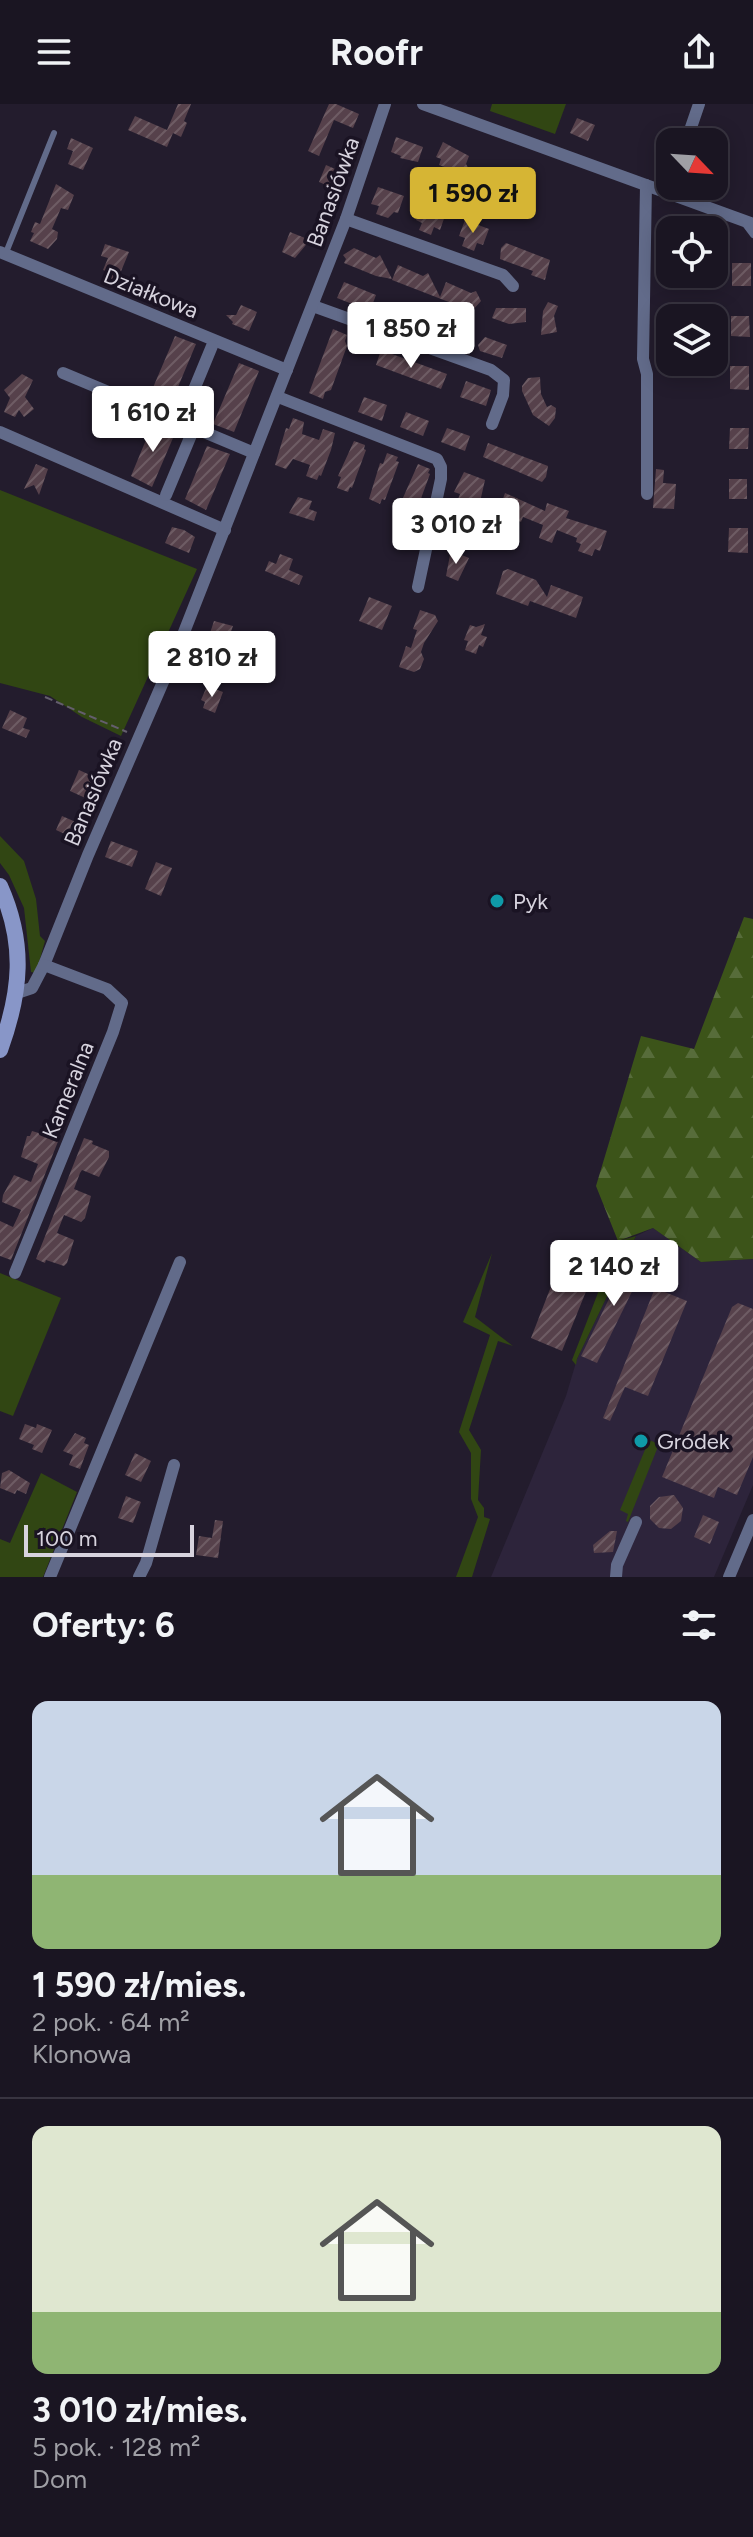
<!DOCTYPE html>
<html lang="pl">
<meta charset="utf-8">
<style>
:root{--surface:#1a1522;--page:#27222f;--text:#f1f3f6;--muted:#9f9fa5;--line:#383440;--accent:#d6b534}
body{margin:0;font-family:Figtree,sans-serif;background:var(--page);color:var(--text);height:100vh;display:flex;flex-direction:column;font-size:30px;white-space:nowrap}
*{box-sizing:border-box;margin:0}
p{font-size:26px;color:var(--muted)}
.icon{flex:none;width:44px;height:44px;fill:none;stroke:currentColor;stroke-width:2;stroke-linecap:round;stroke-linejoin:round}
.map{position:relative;height:1473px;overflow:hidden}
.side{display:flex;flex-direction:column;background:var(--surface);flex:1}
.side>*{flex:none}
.needle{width:52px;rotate:115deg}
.fabs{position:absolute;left:656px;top:24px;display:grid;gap:16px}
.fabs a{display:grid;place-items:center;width:72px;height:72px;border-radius:16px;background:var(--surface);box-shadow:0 4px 20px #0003,0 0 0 2px var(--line);font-size:40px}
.scale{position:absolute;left:24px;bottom:20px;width:170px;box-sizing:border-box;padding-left:8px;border:4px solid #d7d3de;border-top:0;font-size:22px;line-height:28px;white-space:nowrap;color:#d7d3de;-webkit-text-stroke:6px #1a1323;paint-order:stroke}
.price{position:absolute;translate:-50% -68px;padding:0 18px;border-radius:8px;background:#fff;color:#222;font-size:26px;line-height:52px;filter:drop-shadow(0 2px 4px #0008)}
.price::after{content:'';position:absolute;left:50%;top:48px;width:24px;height:18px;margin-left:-12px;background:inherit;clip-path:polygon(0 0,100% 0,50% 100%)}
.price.active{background:var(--accent);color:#111}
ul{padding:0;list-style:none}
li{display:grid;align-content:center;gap:16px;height:424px;padding:0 32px}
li+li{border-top:2px solid var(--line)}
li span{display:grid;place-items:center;height:248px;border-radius:16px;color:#555}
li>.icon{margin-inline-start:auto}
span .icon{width:144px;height:144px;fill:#fffc;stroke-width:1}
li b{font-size:34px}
h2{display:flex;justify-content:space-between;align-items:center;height:96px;padding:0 32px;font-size:34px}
header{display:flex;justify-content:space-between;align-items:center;height:104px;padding:0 32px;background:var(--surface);font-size:36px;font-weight:700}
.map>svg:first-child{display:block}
.built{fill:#2d243b}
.grass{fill:#314613}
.forest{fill:url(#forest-firs)}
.building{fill:url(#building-hatch)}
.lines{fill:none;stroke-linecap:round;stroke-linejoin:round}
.path{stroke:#645e6d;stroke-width:2;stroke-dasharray:8 4;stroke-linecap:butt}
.service{stroke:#626b8a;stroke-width:6}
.minor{stroke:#626b8a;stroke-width:12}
.secondary{stroke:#8896c8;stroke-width:16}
.culture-dot{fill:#0f9aa8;stroke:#1a1323;stroke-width:3}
.labels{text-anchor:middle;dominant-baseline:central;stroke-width:7;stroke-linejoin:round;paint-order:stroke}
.street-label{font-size:22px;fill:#d7d3de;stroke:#1a1323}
.poi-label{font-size:22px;fill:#d7d3de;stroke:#1a1323;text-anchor:start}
</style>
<header><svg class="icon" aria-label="menu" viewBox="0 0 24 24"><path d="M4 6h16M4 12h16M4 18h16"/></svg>Roofr<svg class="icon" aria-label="share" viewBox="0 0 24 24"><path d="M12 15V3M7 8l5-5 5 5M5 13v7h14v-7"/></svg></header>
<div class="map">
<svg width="753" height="1473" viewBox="0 0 753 1473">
<defs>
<pattern id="forest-firs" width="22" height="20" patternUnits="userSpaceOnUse" patternTransform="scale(2)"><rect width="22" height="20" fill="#3c5419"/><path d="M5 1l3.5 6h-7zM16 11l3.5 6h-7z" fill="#576c3a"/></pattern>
<pattern id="building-hatch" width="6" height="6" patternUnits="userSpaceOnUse" patternTransform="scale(2)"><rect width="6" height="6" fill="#56414b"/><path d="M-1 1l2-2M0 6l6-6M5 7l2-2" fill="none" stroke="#6e5c64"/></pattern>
</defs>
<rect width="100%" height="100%" fill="#231c2d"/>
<!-- built -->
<path class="built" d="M653,1124L701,1158L753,1155V1381L714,1473H491L566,1292L577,1255L636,1132Z"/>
<!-- grass -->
<g class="grass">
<path d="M492,0H566L555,30L490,7Z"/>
<path d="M0,386L197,465L121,632L82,613L50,592L0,579Z"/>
<path d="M0,732L24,757L36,795L40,832L45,837L36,869L31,868L24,804L9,771L0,759Z"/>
<path d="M636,1132L577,1255L576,1261L572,1256L618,1137Z"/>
<path d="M492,1149L475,1213L513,1242L498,1237L469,1326L481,1346L478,1396L484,1404V1413L490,1415L472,1473H456L478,1413L471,1395V1349L459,1328L490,1231L463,1218Z"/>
<path d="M0,1169L61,1194L13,1312L0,1307Z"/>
<path d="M649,1336L659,1340L628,1418L626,1417L628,1410L620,1406Z"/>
<path d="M41,1369L77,1388L43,1473H0V1435L10,1439Z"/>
</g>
<!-- forest -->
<path class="forest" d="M744,813L753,815V1155L701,1158L653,1124L618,1137L596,1082L641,932L694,945Z"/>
<!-- building -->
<g class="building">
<path d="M178,0H191L184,17L187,19L181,33L173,29L167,43L128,26L135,12L167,26Z"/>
<path d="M329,0H336L359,10L353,24L334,16L319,52L308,47Z"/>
<path d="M577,14L595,21L588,37L570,29Z"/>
<path d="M396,33L423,43L418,58L400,54L401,52L391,48Z"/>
<path d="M71,34L93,44L83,66L68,60L73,47L67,45Z"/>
<path d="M443,38L469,52L466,60L469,65L464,66L460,77L450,73L453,66L439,61L441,55L436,53Z"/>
<path d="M326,61L342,68L335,85L319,78Z"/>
<path d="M56,80L74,91L68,106L61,104L52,125L58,128L57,135L48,145L30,137L34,129L31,128L35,118L40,120Z"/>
<path d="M378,83L404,92L398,109L394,108L388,114L376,110L379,102L371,100Z"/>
<path d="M422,100L446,109L440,126L434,123L431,131L419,126L422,119L416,116Z"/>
<path d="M465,116L489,125L483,141L477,139L474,147L462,142L465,134L459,132Z"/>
<path d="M290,128L310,136L295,154L282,148Z"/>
<path d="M506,139L550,156L545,176L531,171L533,167L500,155L501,144Z"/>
<path d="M105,140L129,148L117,177L106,173L108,168L103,166L108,154L101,152Z"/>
<path d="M354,144L376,154L380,151L392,175L376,172L344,159L346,155L343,151Z"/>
<rect x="732" y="159" width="19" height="23"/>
<path d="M398,161L423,172L428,169L440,193L446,178L471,189L476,187L481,197L472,207L392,176Z"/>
<path d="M344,178L376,191L370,207L337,194Z"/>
<path d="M548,198L558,202L554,212L557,228L541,231L543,207Z"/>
<path d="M241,201L257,208L249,227L232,220L233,218L226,211H236Z"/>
<path d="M397,202L419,210L414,223L392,216L391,210Z"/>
<path d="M496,204H526V218L509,220L492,214Z"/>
<path d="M731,212H749L750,233L731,232Z"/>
<path d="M441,218L462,226L458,239L435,231L436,222Z"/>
<path d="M333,225L347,231L345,237L347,242L331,286L325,288L323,295L309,289Z"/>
<path d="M175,232L196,240L170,302L149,293Z"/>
<path d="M485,233L507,241L502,254L480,247L478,241Z"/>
<path d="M381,246L447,270L441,285L376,261Z"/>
<path d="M239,259L259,267L234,328L213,320Z"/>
<path d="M730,262H749V286L730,285Z"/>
<path d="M22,270L33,276L25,293L34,305L24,313L19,306L15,313L4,308L10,294L4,286Z"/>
<path d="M540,273L541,290L547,303L551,301L556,304L555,314L549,322L533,311L522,287V282L528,274Z"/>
<path d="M466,277L491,286L486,302L460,293Z"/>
<path d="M364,293L387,301L382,317L358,308Z"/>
<path d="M406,308L429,317L423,332L400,323Z"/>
<path d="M293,314L304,318L302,330L319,336L323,325L335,329L331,346L321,372L319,371L317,376L306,372L310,361L293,355L286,365L275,361L286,324L289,325Z"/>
<path d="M153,319L176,327L152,383L131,372Z"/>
<path d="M447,324L470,332L465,347L441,338Z"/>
<path d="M730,324H749L748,345H729Z"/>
<path d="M354,337L365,341L364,345L366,346L352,384L350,383L348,388L337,384L341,373L338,372Z"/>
<path d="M488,339L548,362L546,373L542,378L483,353Z"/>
<path d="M207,342L230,350L206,406L185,395Z"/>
<path d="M387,349L398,353L396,357L399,358L385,396L382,395L380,400L369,395L380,359L383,360Z"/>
<path d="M36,360L48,365L39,391L34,381L24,385Z"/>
<path d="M418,360L430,365L428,369L430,370L416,408L414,407L412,412L401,407L405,396H402Z"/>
<path d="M656,365L664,366L663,379L676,380L674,405L653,404Z"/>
<path d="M464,368L485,376L480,398L474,395L469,408L455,403L460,390L454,388Z"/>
<rect x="729" y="375" width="18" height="20"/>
<path d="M505,389L545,407L547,399L569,407L566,414L607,427L600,447L595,445L592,452L578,447L581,440L576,438L577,434L557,426L552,439L539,434L543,421L523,413L521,418L516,416L514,423L500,418L503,410L498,409Z"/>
<path d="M298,393L312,397L309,405L317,408L314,417L289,409Z"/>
<path d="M172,423L184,426L195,433L189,449L165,439Z"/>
<path d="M729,424H748V449L728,448Z"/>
<path d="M457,449L469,454L458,477L446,472L450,451L456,453Z"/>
<path d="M280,450L293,455L289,466L303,472L299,481L265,467L269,457L276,460Z"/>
<path d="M508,465L536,476L547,493L551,481L583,493L576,514L530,497L528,502L496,490L503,467Z"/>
<path d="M369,493L392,502L382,526L359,517Z"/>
<path d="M420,506L435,511L438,517L424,539L421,548L424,555L420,565L414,568L399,563L406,542L411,544L417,526L413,525Z"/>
<path d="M214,517L233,522L217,567L202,561L214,531L210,529Z"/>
<path d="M485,520L481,531L487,533L483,543L479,541L476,550L465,546L468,537L464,536L470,521L476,523Z"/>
<path d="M207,582L223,588L215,609L203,604L205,598L201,596Z"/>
<path d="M10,606L27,614L23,624L30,626L26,634L2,624Z"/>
<path d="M79,666L101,676L92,697L70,687Z"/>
<path d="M62,712L85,722L78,736L56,726Z"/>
<path d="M111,737L138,747L132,763L105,753Z"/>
<path d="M156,758L172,764L161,792L145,785Z"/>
<path d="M32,1027L59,1035L11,1156L0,1152V1117L13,1123L21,1106L2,1098L3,1091L14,1071L31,1078L38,1060L21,1053L27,1032H30Z"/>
<path d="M84,1034L93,1037L92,1040L109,1047V1053L99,1073L82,1066L80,1069L74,1085L91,1092L85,1114L81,1118L64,1111L57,1129L74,1136L67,1159L64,1162L46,1156L45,1159L36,1155Z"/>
<path d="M631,1150L647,1157L597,1259L581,1252Z"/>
<path d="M559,1162L591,1175L562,1247L531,1234Z"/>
<path d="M655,1184L687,1197L648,1292L625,1283L610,1317L603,1314Z"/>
<path d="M738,1199L753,1205V1353L737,1391L718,1383L714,1394L662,1373L732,1203Z"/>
<path d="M25,1320L36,1324L37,1320L52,1326L42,1349L32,1345L34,1341L19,1335Z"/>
<path d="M75,1329L86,1334L84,1339L89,1341L80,1365L69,1361L73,1351L63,1347Z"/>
<path d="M135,1349L151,1357L141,1378L125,1371Z"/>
<path d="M9,1366L30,1379L26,1390L17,1386L15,1390L0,1384L2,1369Z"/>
<path d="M674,1391L683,1404L681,1417L671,1425L659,1424L650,1415V1402L659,1393Z"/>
<path d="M126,1392L141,1398L133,1419L118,1414Z"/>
<path d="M703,1411L719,1418L710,1440L694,1433Z"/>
<path d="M215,1416L223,1417L218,1454L196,1451L199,1432L212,1434Z"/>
<path d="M610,1427H617L613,1448L594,1449L593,1441Z"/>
</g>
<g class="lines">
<!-- path -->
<path class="path" d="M45,593L127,628"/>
<!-- service -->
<g class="service">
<path d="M744,119L753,131"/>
<path d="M5,151L54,29"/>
</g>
<!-- minor -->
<g class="minor">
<path d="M423,0L753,120"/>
<path d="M686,38L699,0"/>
<path d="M646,81L643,255L647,270V390"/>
<path d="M346,115L503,171L513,182"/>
<path d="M0,148L287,266"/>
<path d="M313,202L491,266L504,276L503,291L492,320"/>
<path d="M63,269L254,349"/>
<path d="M278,293L437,355L441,363V375L418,483"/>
<path d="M181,317L212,242"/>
<path d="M0,328L225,426"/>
<path d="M166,391L194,324"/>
<path d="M17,889L32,884L44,861L88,751L179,541L346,115L385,0"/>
<path d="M15,1169L113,928L122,899L107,885L44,861"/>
<path d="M50,1473L180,1158"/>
<path d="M139,1473L146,1459L174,1361"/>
<path d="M616,1473L617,1461L636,1418"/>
<path d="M729,1473L753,1416"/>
</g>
<!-- secondary -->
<path class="secondary" d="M0,782C26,840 21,888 0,946"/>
</g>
<!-- markers -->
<g class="culture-dot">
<circle cx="497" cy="797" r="8"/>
<circle cx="641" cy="1337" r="8"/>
</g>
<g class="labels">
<!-- street labels -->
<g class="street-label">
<text transform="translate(333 88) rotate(-70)">Banasiówka</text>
<text transform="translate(151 189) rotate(22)">Działkowa</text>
<text transform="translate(93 688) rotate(-67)">Banasiówka</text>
<text transform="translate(68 986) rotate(-68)">Kameralna</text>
</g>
<!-- poi labels -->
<g class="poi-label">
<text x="513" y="797">Pyk</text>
<text x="657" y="1337">Gródek</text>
</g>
</g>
</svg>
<div class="fabs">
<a><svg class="needle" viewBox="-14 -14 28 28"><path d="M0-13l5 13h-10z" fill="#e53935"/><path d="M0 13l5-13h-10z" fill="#9f9fa5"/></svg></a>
<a><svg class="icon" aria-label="locate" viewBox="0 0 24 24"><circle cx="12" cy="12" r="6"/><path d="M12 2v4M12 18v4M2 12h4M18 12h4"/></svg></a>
<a><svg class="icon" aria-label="layers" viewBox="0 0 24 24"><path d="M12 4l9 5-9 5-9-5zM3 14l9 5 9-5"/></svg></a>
</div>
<div class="scale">100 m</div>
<b class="price active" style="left:473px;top:131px">1 590 zł</b>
<b class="price" style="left:411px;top:266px">1 850 zł</b>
<b class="price" style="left:153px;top:350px">1 610 zł</b>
<b class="price" style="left:456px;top:462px">3 010 zł</b>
<b class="price" style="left:212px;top:595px">2 810 zł</b>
<b class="price" style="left:614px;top:1204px">2 140 zł</b>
</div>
<section class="side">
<h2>Oferty: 6<svg class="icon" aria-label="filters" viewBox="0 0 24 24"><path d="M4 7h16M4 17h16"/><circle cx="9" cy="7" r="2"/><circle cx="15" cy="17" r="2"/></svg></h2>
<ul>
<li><span style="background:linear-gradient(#c9d6e8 70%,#8fb573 0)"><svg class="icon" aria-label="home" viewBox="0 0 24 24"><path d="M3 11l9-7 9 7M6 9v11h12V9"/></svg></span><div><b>1 590 zł/mies.</b><p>2 pok. · 64 m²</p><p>Klonowa</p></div></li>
<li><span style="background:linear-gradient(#dfe7d0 75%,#8fb573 0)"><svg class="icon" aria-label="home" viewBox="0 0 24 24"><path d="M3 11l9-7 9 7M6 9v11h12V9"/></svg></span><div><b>3 010 zł/mies.</b><p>5 pok. · 128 m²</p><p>Dom</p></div></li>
</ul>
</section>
